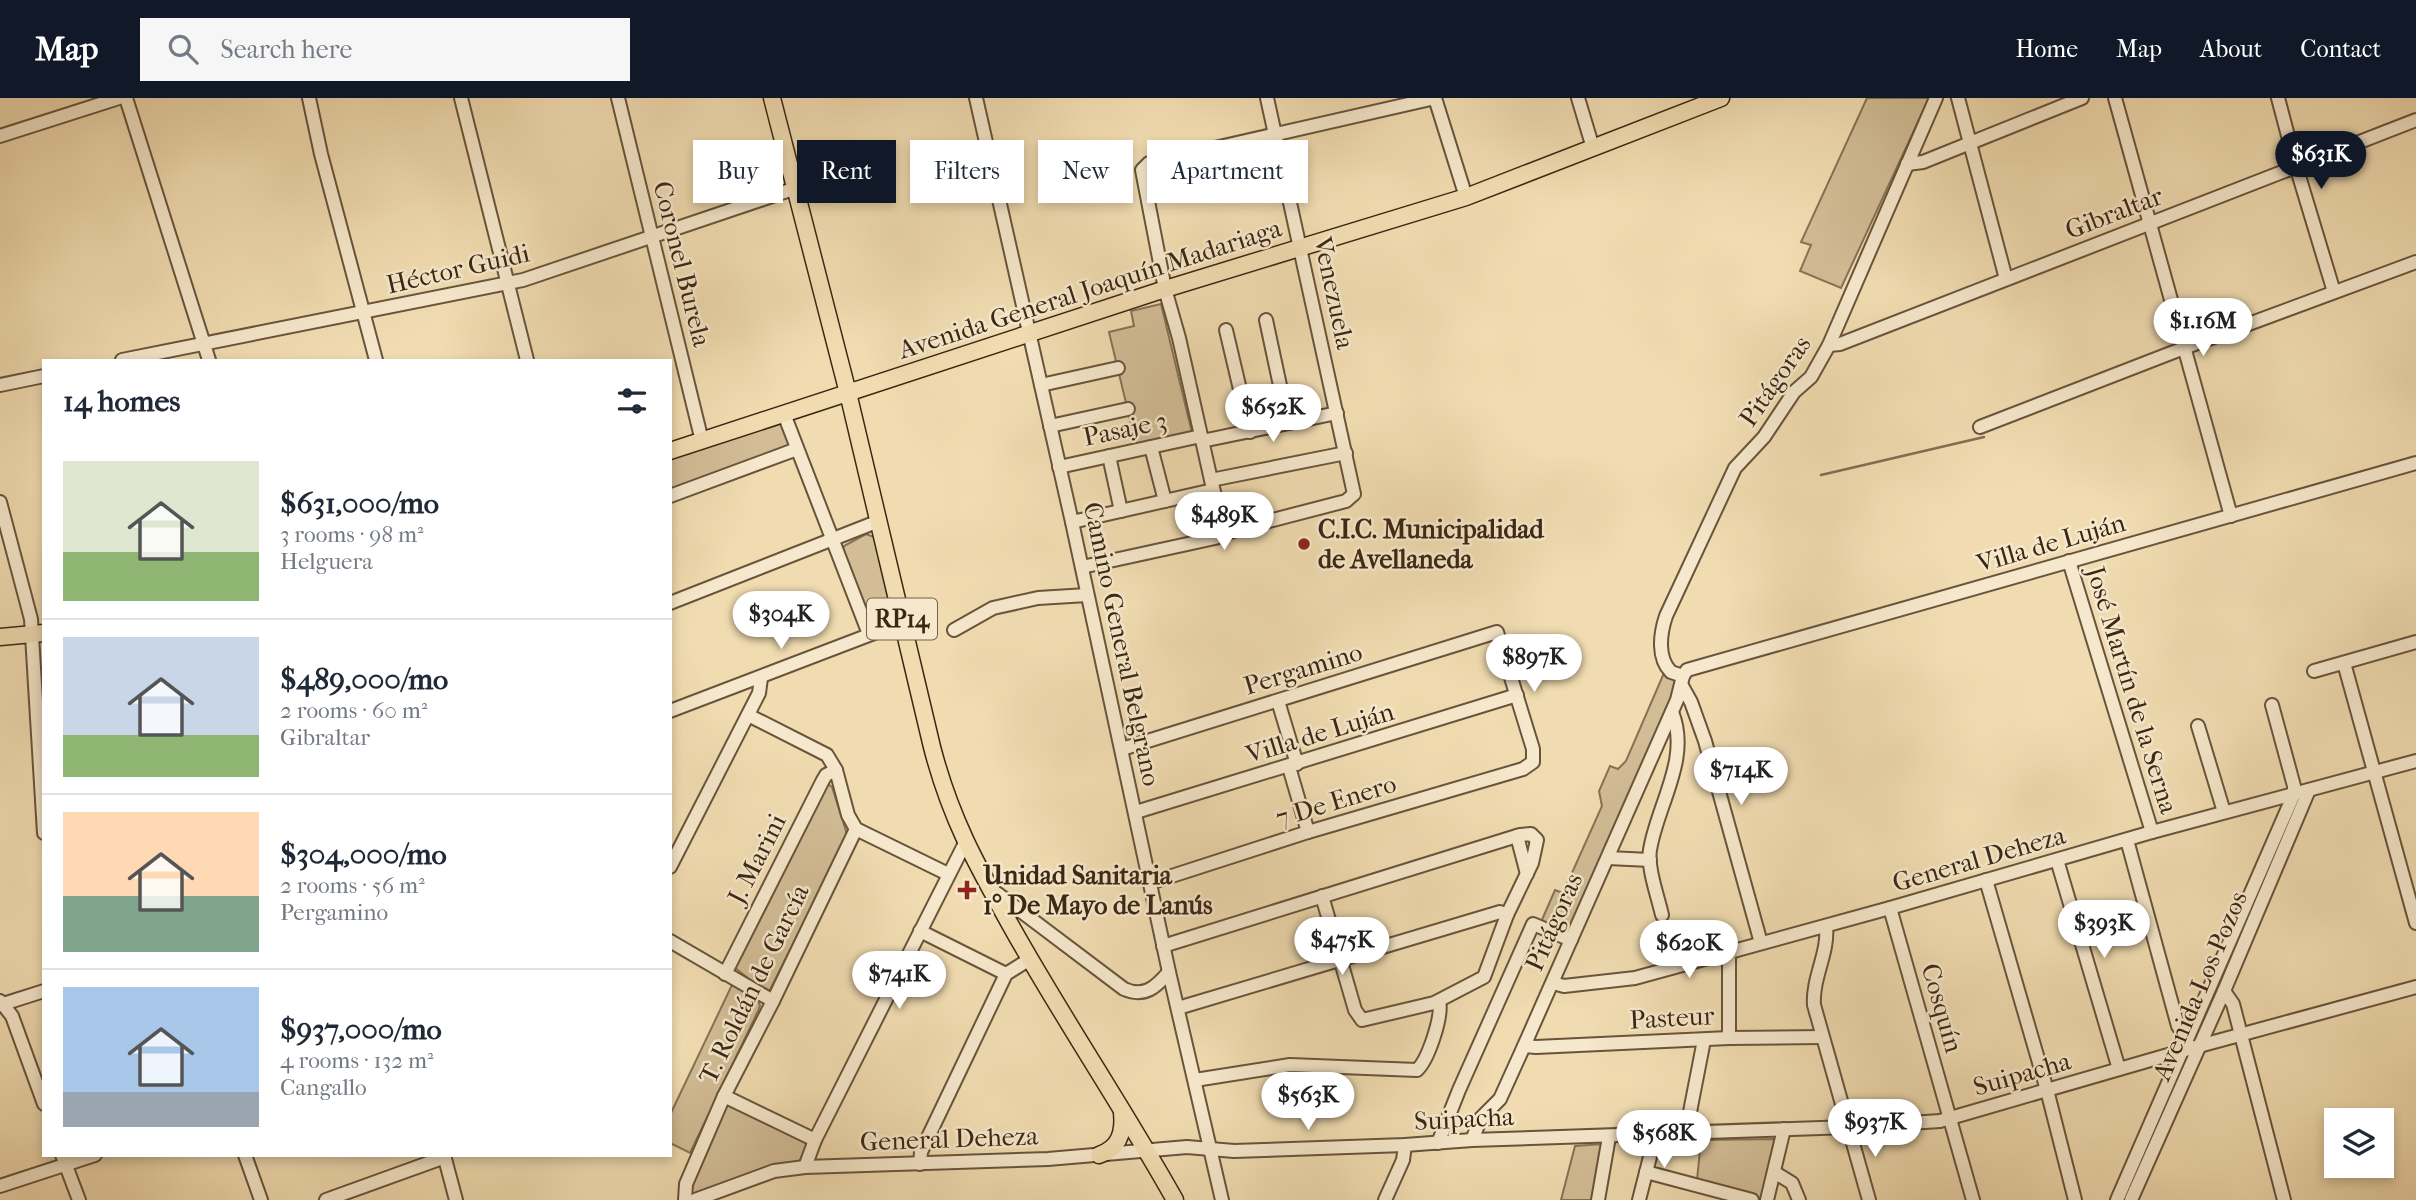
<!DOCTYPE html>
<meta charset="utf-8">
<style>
:root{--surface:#fff;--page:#f6f6f7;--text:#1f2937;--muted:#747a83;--line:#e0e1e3;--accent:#111827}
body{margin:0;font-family:"IM FELL French Canon",serif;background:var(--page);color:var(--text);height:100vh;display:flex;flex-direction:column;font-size:26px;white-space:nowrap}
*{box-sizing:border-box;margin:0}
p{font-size:23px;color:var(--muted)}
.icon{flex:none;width:38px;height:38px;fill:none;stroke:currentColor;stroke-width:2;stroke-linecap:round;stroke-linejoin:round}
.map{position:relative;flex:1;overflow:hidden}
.sheet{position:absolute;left:42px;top:261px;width:630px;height:798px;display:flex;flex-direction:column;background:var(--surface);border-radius:0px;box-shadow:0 4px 10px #0003}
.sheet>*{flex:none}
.top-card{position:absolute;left:693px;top:42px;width:665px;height:63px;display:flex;gap:14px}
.buttons{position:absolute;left:2324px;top:1010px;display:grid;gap:14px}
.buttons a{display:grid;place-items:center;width:70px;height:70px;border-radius:0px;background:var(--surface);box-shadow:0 4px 10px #0003;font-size:35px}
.price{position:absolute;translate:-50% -60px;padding:0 16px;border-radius:24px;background:#fff;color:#222;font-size:23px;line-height:46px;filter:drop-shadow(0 2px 4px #0008)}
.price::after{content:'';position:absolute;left:50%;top:42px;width:21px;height:16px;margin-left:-10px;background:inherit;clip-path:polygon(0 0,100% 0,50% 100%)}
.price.current{background:var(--accent);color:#fff}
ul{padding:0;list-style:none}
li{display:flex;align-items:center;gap:21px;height:175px;padding:0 21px}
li+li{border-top:2px solid var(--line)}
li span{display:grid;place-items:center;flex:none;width:196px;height:140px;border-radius:0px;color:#555}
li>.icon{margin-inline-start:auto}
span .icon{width:84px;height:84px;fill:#fffc;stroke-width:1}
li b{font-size:30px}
h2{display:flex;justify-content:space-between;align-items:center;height:84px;padding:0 21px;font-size:30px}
.chip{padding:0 24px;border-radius:0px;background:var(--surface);box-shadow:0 4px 10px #0003;font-size:24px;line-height:63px}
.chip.current{background:var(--accent);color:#fff}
header{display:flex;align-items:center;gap:42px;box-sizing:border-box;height:98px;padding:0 35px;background:var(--accent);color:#fff}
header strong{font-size:33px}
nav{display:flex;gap:38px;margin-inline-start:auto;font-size:24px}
.search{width:490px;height:63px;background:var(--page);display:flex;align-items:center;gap:18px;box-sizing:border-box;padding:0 24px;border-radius:0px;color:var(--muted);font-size:26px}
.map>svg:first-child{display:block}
.green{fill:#d2bd96;stroke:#877255;stroke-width:2}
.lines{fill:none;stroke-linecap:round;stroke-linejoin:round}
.stream{stroke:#836e52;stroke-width:2.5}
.minor-casing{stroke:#69543b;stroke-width:16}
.major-casing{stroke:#3c2714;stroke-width:19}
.minor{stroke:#f6e8cc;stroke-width:12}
.major{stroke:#f1dcb1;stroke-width:16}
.poi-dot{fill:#8f2418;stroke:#f6e8cc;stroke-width:2.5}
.labels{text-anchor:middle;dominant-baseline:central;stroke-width:5;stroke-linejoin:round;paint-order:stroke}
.shield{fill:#f6e8cc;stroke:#74614b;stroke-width:2}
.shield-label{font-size:24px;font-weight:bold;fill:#3c2714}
.street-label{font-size:26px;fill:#3c2714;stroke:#f6e8cc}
.poi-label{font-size:26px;font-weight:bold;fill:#3c2714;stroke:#f6e8cc;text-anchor:start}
</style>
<header>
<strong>Map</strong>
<div class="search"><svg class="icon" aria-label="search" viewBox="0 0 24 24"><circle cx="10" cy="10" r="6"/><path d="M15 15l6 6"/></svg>Search here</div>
<nav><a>Home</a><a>Map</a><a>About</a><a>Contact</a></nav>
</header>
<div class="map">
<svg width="2416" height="1102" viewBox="0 0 2416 1102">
<rect width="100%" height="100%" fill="#f1dcb1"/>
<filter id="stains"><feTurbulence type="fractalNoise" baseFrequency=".00286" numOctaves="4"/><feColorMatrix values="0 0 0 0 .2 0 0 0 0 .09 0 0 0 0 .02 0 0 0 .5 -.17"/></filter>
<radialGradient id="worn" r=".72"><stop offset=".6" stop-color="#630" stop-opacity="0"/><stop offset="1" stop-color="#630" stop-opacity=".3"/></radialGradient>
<!-- green -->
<g class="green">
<path d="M1867,0H1929L1841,190L1800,173L1811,147L1801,144Z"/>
<path d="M1161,206L1193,339L1137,351L1109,234L1134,228L1131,213Z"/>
<path d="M784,316L797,351L670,398V353Z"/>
<path d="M866,436L874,439L891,511L886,524L878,528L870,523L843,454L844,448Z"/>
<path d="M1664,575L1673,580L1677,589L1569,836L1541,824L1555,792L1563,795L1602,708L1599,693L1610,668L1618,671L1626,663Z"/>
<path d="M828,686L832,689L846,733V740L770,892L764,893L734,869Z"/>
<path d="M732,887L757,901L760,907L759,911L690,1055L670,1045V1017Z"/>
<path d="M726,1005L806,1043C807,1052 802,1061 795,1067L774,1066L696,1096H691L690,1088Z"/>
<path d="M1777,1041L1763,1101L1697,1082L1701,1042Z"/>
<path d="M1603,1046L1595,1102H1561L1575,1048Z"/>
</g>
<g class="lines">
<!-- stream -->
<path class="stream" d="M1821,377L1984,339"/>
<defs>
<g id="minor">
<path d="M126,0L209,262"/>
<path d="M309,0L321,56L376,262"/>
<path d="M461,0L527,262"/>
<path d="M618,0L702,343"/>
<path d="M976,0L1072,424L1169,874L1222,1102"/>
<path d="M1435,0L1466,99"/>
<path d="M1578,0L1593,50"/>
<path d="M1958,0L2006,181"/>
<path d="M2115,0L2231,418"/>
<path d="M2278,0L2296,68L2334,194"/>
<path d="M0,38L119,0"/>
<path d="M1907,66L1923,64L2082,0"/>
<path d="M1266,222L1288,325"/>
<path d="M1226,232L1250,334"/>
<path d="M1829,247L1840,246L2416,22"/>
<path d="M122,262L523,182L796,90"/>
<path d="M0,287L44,278"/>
<path d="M1041,287L1118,270"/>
<path d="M784,316L869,536"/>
<path d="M1050,328L1128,311"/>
<path d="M1980,329L2184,250L2416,164"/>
<path d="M1202,343L1337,315"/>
<path d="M1151,349L1165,403"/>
<path d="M1109,358L1121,413"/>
<path d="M1059,369L1201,338"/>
<path d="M1211,382L1346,355"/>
<path d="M670,398L797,351"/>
<path d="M0,404L31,521L44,735"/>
<path d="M1072,424L1213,392"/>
<path d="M1225,436L1211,382L1179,240L1165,191L1142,72L1149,65L1435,0"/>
<path d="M2069,463L2152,734"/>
<path d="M1082,469L1215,440L1238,431L1346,403L1354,396L1267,0"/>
<path d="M670,505L879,423"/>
<path d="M954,532L993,510L1038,500L1087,497"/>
<path d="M2344,565L2416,825"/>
<path d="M2314,573L2416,544"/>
<path d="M1683,578L1671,574C1657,560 1660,536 1666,518L1735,370L1764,339L1794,294L1811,279L1829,247L1936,0"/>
<path d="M1682,588L1691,604L1705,643L1761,845"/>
<path d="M1278,603L1297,666"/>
<path d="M670,613L903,524"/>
<path d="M748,617L827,657L836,672L848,717L856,731L948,776"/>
<path d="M2198,628L2224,714"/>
<path d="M1122,651L1497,534L1533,651V664L1523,671L1308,734L1150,785"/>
<path d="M1289,669L1308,734"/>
<path d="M1136,714L1517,597"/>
<path d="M1517,738L1527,776"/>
<path d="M2127,742L2178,928L2187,943"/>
<path d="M1608,760L1650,762"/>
<path d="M2057,762L2119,971"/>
<path d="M670,769L759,595L761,580"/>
<path d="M1986,782L2047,992L2075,1102"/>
<path d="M990,790L1124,891C1145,900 1156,889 1169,874"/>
<path d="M1890,810L1973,1102"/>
<path d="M1662,817C1658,799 1647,769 1650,752C1657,707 1691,661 1672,614"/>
<path d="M1826,828C1829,855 1812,880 1814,907L1869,1102"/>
<path d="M920,833L1006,876"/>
<path d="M670,843L773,903"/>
<path d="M1163,848L1520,737L1531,736L1537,742L1532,765L1507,817L1484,879L1434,905L1362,922L1355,912L1322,798"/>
<path d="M1729,854V940"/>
<path d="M725,876L823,682L826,677L836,672"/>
<path d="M1553,885L1564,888L1635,880L1890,810L2152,734L2416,663"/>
<path d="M2224,893L2233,906L2284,1102"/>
<path d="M0,903L12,918L44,1006"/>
<path d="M0,907L44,893"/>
<path d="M1178,910L1500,814L1507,817"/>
<path d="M1524,948L1536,949L1729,940L1822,939"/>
<path d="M1195,982L1290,967L1417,972C1428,962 1443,918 1439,903"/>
<path d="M724,998L815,1042"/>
<path d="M1690,1035L1689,1019L1704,942"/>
<path d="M1472,1042L1481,1020L1500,1001L1524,948L1677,602L1683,578L1687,572L2416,365"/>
<path d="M1438,1045L1459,992L1533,826L1571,842"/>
<path d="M62,1057L79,1102"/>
<path d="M245,1057L261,1102"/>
<path d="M444,1057L456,1102"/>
<path d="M920,1066L921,1054L1006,876L1030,861"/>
<path d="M805,1069L815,1042L965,745"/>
<path d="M1646,1074L1752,1102"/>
<path d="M1774,1074L1792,1085L1799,1102"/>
<path d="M0,1088L95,1057"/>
<path d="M326,1102L445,1059"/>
<path d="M685,1102L686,1086L724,998L773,903L856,731"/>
<path d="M695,1102L774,1073L805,1069L1048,1061L1187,1049L1234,1053L1405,1047L1472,1042L1849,1029L1940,1023L2199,948L2416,889"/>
<path d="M1385,1102L1403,1062L1405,1047"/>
<path d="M1598,1102L1609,1039"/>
<path d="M1639,1102L1653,1047V1037"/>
<path d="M1767,1102L1784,1031"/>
<path d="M2117,1102L2294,696V688L2272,607"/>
<path d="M2131,1102L2224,893L2309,692"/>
</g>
<g id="major">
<path d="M772,0L848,295L932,649C950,719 976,766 1011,828C1063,921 1123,1009 1175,1102"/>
<path d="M670,353L1162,192L1466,99L1721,0"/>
<path d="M0,539L44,535"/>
<path d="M1099,1057C1120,1050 1124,1034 1122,1014"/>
</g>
</defs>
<!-- minor casing -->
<use href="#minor" class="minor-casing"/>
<!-- major casing -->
<use href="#major" class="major-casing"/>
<!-- minor -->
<use href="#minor" class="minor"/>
<!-- major -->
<use href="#major" class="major"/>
</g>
<!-- markers -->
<g class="poi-dot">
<circle cx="1304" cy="446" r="7"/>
<path d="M963.5 781.5h7v7h7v7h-7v7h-7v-7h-7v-7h7z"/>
</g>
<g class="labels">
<!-- shield labels -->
<rect class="shield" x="867" y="500.5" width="70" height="41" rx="5"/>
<g class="shield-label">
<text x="902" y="521">RP14</text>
</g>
<!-- street labels -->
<g class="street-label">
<text transform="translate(2114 115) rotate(-21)">Gibraltar</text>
<text transform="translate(682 166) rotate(76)">Coronel Burela</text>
<text transform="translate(458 171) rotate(-13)">Héctor Guidi</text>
<text transform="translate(1090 191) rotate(-18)">Avenida General Joaquín Madariaga</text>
<text transform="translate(1334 195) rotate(78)">Venezuela</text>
<text transform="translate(1775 283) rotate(-55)">Pitágoras</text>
<text transform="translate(1125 331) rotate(-12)">Pasaje 3</text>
<text transform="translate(2051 445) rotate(-16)">Villa de Luján</text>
<text transform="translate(1122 546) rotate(78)">Camino General Belgrano</text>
<text transform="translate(1303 571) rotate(-17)">Pergamino</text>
<text transform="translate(2132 592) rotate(73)">José Martín de la Serna</text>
<text transform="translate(1320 635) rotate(-17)">Villa de Luján</text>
<text transform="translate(1336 703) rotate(-17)">7 De Enero</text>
<text transform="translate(757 761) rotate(-63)">J. Marini</text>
<text transform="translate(1979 761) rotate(-16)">General Deheza</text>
<text transform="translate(1554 824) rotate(-66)">Pitágoras</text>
<text transform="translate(754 886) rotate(-64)">T. Roldán de García</text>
<text transform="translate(2200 888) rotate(-67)">Avenida Los Pozos</text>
<text transform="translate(1942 910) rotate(74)">Cosquín</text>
<text transform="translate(1672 920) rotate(-3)">Pasteur</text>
<text transform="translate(2022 976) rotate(-16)">Suipacha</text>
<text transform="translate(1464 1021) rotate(-3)">Suipacha</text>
<text transform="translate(949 1041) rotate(-2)">General Deheza</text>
</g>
<!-- poi labels -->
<g class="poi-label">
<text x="1318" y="431">C.I.C. Municipalidad<tspan x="1318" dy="30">de Avellaneda</tspan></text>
<text x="983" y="777">Unidad Sanitaria<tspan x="983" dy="30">1° De Mayo de Lanús</tspan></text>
</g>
</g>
<rect width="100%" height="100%" filter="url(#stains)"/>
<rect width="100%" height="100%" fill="url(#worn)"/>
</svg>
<div class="buttons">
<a><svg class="icon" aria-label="layers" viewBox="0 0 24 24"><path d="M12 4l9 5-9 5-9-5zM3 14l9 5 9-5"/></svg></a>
</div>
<b class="price current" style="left:2321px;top:93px">$631K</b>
<b class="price" style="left:2203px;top:260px">$1.16M</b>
<b class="price" style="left:1273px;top:346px">$652K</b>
<b class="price" style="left:1224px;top:454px">$489K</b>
<b class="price" style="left:781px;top:553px">$304K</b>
<b class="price" style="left:1534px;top:596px">$897K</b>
<b class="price" style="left:1741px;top:709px">$714K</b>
<b class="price" style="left:2104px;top:862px">$393K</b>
<b class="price" style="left:1342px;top:879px">$475K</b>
<b class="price" style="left:1689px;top:882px">$620K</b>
<b class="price" style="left:899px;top:913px">$741K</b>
<b class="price" style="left:1308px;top:1034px">$563K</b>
<b class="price" style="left:1875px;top:1061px">$937K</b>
<b class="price" style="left:1664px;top:1072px">$568K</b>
<div class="top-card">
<a class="chip">Buy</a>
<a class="chip current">Rent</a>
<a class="chip">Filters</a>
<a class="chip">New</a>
<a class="chip">Apartment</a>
</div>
<section class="sheet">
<h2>14 homes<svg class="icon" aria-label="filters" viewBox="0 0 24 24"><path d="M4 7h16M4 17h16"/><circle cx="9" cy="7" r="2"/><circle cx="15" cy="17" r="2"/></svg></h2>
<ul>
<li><span style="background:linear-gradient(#dfe7d0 65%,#8fb573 0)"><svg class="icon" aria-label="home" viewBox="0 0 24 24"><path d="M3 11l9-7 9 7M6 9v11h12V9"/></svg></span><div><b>$631,000/mo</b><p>3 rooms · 98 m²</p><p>Helguera</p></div></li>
<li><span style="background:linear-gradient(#c9d6e8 70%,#8fb573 0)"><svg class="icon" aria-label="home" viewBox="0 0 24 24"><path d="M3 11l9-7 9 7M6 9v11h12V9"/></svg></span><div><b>$489,000/mo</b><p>2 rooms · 60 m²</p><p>Gibraltar</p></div></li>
<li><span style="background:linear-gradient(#ffd9b3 60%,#7fa58c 0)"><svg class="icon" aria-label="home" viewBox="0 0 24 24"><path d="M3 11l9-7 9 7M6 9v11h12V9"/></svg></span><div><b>$304,000/mo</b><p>2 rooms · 56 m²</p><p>Pergamino</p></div></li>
<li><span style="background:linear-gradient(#a9c7e8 75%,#9aa5b1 0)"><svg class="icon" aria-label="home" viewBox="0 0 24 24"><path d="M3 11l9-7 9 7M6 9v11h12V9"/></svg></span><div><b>$937,000/mo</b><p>4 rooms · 132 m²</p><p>Cangallo</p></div></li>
</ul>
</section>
</div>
